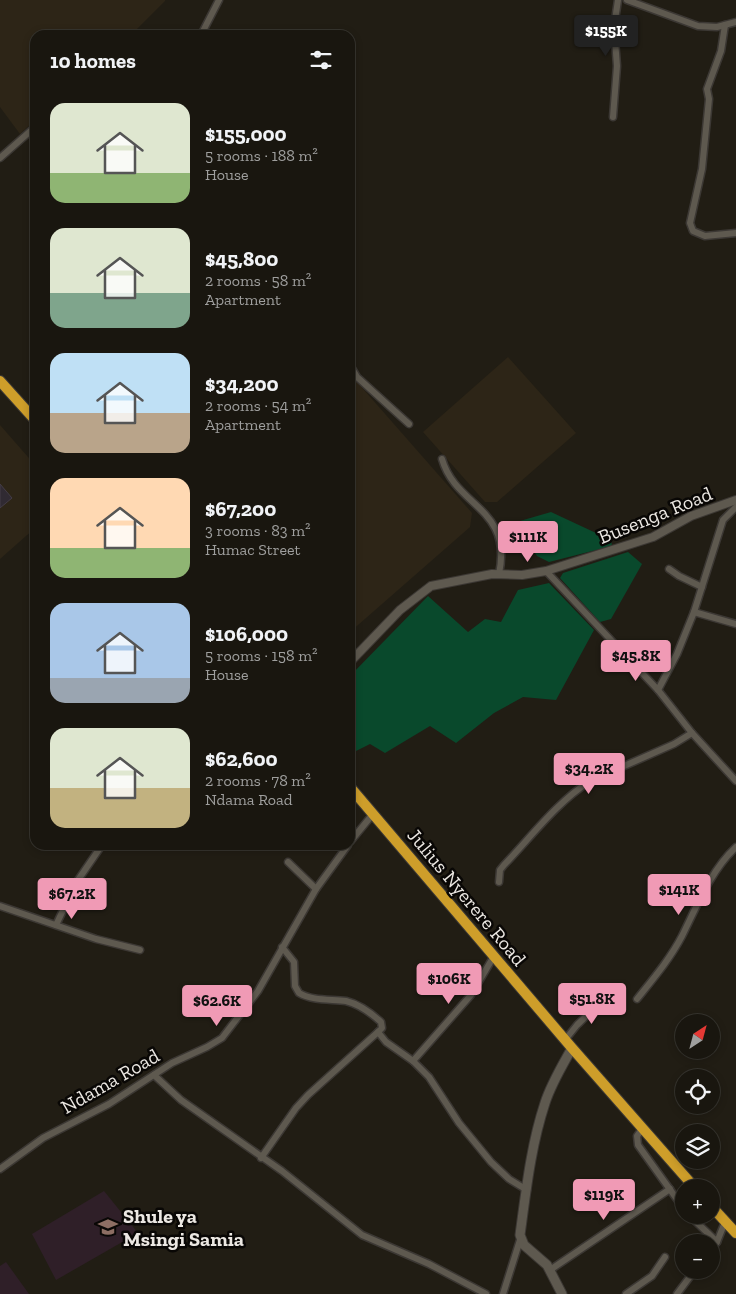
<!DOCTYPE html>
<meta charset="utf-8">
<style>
:root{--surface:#19160f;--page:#221f18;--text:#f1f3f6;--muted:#9f9f9e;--line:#37352f;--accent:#f09ab5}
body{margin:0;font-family:"Zilla Slab",serif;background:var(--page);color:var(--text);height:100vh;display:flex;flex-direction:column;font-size:19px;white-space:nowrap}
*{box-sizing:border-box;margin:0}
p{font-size:16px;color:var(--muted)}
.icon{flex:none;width:28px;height:28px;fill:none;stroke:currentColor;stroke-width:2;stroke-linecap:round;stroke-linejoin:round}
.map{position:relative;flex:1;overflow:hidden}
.panel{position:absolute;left:30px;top:30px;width:325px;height:820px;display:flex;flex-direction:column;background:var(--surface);border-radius:15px;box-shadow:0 2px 8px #0003,0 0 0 1px var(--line)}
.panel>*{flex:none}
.needle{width:32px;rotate:36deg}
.controls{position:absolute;left:675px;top:1014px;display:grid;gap:10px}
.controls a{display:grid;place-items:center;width:45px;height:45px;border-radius:50%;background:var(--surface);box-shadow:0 2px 8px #0003,0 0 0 1px var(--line);font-size:25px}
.price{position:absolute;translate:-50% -42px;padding:0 11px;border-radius:5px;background:var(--accent);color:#111;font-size:16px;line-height:32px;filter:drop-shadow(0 1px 2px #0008)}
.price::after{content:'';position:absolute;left:50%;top:30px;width:15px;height:11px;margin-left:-8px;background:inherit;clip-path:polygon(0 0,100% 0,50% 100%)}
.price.selected{background:#222;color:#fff}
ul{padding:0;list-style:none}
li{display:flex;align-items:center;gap:15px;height:125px;padding:0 20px}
li span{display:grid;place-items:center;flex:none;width:140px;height:100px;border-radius:15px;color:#555}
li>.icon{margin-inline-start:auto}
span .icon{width:60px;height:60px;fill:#fffc;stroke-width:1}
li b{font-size:21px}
h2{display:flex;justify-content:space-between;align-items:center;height:60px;padding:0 20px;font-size:21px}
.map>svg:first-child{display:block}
.built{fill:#2d2517}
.education{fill:#2f1f28}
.green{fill:#09492c}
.building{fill:#302a32;stroke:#443d46}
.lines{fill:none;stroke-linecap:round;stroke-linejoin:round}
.minor-casing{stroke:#3c3834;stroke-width:9}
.tertiary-casing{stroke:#3c3834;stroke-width:10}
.secondary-casing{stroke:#3c3834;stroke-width:11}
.trunk-casing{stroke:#3c3834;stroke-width:12}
.minor{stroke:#5e594f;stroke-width:6}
.tertiary{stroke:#5e594f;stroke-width:8}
.secondary{stroke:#5e594f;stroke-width:9}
.trunk{stroke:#ce9e2a;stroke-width:10}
.labels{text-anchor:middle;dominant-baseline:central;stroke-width:5;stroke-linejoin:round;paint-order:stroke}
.street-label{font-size:20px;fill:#ece8e3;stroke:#090705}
.poi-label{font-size:20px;font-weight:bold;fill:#ece8e3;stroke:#090705;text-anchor:start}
</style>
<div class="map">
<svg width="736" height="1294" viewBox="0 0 736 1294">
<rect width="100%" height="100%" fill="#211d14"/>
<!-- built -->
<g class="built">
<path d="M0,0H165V1L131,35H35V120L20,134L0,107Z"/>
<path d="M508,357L576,433L497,502H485L423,432Z"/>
<path d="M350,374L472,513L470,527L350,632Z"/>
<path d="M0,425L35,465V528L0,559Z"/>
</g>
<!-- education -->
<g class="education">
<path d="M104,1191L138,1233L56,1280L32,1234Z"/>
<path d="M6,1262L29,1294H0V1266Z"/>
</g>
<!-- green -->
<g class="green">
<path d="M551,512L611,540L612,546L549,562L537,556L513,523Z"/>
<path d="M628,552L642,564L611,619L600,622L560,578L563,573Z"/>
<path d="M549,583L594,630L556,700L523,697L494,713L456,743L430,726L385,753L370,744L350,754V676L428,596L468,632L485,619L501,622L518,590Z"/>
</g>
<!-- building -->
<path class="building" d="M0,484L12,498L0,508Z"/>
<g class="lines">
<defs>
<g id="minor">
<path d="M627,0L698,26L717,27L736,22"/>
<path d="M725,25L721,51L707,89L709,99L702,169L690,223L693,231L705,236L736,233"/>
<path d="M201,35L219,0"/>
<path d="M613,117L617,66L614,27L618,0"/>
<path d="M0,158L35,127"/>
<path d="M350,365L357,377L409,424"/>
<path d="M442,459C456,508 513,507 499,574"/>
<path d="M669,569L679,576L702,587"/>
<path d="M546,571L658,690L692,733L736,781"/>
<path d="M694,612L736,624"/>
<path d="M658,690L677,654L694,612L723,520L736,507"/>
<path d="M350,842L373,814"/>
<path d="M288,862L316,889"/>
<path d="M499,882L500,870L504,865C531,837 556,803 590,781L674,744L692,733"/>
<path d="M0,906L96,939L140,950"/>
<path d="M56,925L76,883L102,845"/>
<path d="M282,947L294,962L295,986L299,993C312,1001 331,999 346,1001C359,1004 371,1013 381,1022L382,1028L378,1032"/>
<path d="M637,999C653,979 670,959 682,936C697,906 711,870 736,847"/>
<path d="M565,1040L577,1025L605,998"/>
<path d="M413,1061L471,995L494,956"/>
<path d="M154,1075L181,1100L282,1171L362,1235L429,1264L486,1294"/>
<path d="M642,1129L637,1136L638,1145L684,1209"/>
<path d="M261,1158L296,1108L308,1095L378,1032L386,1042L413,1061L429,1077L459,1123L491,1162L509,1179L527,1190"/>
<path d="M0,1169L43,1138L109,1104L172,1063L207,1047L222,1038L258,991L316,889L348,845"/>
<path d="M689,1215L717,1242"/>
<path d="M711,1249L717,1242L725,1222"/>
<path d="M550,1270L670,1189"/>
<path d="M503,1294L520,1240"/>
<path d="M626,1294L652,1276L665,1257"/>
<path d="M677,1294L695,1270"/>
</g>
<path id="tertiary" d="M350,662L400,610L431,586L492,574L522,575L546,571L653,537L691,516L736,500"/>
<path id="secondary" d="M562,1294L547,1265L524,1245L520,1235C526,1191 531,1145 545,1103C551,1084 562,1066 572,1048"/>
<g id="trunk">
<path d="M0,381L35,420"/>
<path d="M350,787L572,1048L695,1188"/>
<path d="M711,1206L736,1233"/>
</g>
</defs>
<!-- minor casing -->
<use href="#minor" class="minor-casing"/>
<!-- tertiary casing -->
<use href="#tertiary" class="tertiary-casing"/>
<!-- secondary casing -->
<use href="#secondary" class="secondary-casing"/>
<!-- trunk casing -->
<use href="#trunk" class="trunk-casing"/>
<!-- minor -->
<use href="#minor" class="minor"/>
<!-- tertiary -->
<use href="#tertiary" class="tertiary"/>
<!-- secondary -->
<use href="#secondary" class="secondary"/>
<!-- trunk -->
<use href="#trunk" class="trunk"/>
</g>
<!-- icons -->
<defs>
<symbol id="school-bare" viewBox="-9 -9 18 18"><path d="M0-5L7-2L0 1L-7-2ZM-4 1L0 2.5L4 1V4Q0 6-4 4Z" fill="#8d6e63" stroke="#090705" stroke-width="2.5" paint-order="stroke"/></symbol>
</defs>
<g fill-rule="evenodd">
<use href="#school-bare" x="94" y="1213" width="28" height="28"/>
</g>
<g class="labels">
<!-- street labels -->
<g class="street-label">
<text transform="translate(655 515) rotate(-22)">Busenga Road</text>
<text transform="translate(467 897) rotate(50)">Julius Nyerere Road</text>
<text transform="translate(110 1081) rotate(-30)">Ndama Road</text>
</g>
<!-- poi labels -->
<g class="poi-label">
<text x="123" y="1216">Shule ya<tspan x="123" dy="23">Msingi Samia</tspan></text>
</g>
</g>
</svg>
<div class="controls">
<a><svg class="needle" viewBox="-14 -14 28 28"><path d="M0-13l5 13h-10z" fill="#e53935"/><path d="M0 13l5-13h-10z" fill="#9f9f9e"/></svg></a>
<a><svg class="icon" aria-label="locate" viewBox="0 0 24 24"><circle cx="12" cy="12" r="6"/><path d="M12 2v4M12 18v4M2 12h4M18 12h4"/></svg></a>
<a><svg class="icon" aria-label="layers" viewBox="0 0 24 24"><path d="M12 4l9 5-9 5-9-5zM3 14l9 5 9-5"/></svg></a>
<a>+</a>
<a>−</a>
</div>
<b class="price selected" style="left:606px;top:57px">$155K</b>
<b class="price" style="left:528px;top:563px">$111K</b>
<b class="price" style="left:636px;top:682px">$45.8K</b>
<b class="price" style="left:589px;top:795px">$34.2K</b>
<b class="price" style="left:679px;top:916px">$141K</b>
<b class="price" style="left:72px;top:920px">$67.2K</b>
<b class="price" style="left:449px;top:1005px">$106K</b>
<b class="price" style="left:592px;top:1025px">$51.8K</b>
<b class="price" style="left:217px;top:1027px">$62.6K</b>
<b class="price" style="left:604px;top:1221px">$119K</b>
<section class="panel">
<h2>10 homes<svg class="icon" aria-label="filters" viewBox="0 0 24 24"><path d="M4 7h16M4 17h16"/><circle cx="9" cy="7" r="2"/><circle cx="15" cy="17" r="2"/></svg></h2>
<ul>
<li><span style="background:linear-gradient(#dfe7d0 70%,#8fb573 0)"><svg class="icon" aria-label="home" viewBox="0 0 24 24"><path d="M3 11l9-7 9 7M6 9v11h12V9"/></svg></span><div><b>$155,000</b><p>5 rooms · 188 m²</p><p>House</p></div></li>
<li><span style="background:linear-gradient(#dfe7d0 65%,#7fa58c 0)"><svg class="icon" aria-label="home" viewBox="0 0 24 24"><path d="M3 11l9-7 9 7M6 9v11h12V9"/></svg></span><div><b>$45,800</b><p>2 rooms · 58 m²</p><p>Apartment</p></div></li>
<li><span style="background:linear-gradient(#bfe0f5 60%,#b9a48a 0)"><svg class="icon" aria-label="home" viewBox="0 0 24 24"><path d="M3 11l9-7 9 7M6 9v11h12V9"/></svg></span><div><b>$34,200</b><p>2 rooms · 54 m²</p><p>Apartment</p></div></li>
<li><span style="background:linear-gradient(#ffd9b3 70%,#8fb573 0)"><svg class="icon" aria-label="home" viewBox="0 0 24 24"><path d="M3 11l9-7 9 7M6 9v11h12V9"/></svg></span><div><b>$67,200</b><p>3 rooms · 83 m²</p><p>Humac Street</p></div></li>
<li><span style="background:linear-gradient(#a9c7e8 75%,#9aa5b1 0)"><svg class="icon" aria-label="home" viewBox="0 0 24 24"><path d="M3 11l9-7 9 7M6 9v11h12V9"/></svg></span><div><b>$106,000</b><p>5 rooms · 158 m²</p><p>House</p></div></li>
<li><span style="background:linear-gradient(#dfe7d0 60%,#c2b280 0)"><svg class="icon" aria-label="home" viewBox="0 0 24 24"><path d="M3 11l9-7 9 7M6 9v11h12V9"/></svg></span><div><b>$62,600</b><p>2 rooms · 78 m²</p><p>Ndama Road</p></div></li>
</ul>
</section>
</div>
